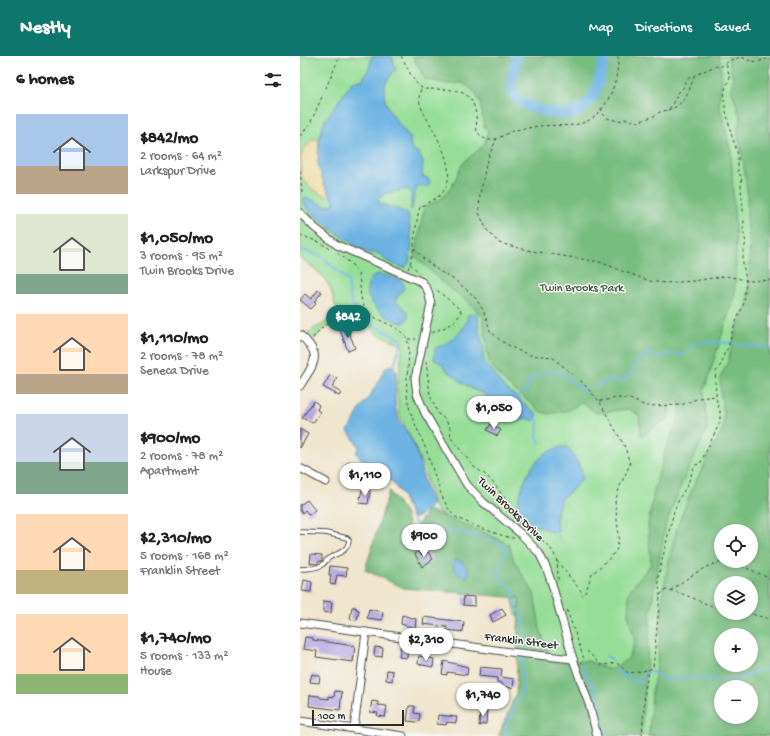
<!DOCTYPE html>
<meta charset="utf-8">
<style>
:root{--surface:#fff;--page:#f2f2f2;--text:#202124;--muted:#757577;--accent:#0f766e}
body{margin:0;font-family:"Gochi Hand",sans-serif;background:var(--page);color:var(--text);height:100vh;display:flex;flex-direction:column;font-size:15px;white-space:nowrap}
*{box-sizing:border-box;margin:0}
p{font-size:13px;color:var(--muted)}
.icon{flex:none;width:22px;height:22px;fill:none;stroke:currentColor;stroke-width:2;stroke-linecap:round;stroke-linejoin:round}
.map{position:relative;flex:1;overflow:hidden}
.side{display:flex;flex-direction:column;background:var(--surface);width:300px}
.side>*{flex:none}
.buttons{position:absolute;left:414px;top:468px;display:grid;gap:8px}
.buttons a{display:grid;place-items:center;width:44px;height:44px;border-radius:50%;background:var(--surface);box-shadow:0 2px 6px #0003;font-size:20px}
.scale{position:absolute;left:12px;bottom:10px;width:92px;box-sizing:border-box;padding-left:4px;border:2px solid #2b2b2b;border-top:0;font-size:11px;line-height:14px;white-space:nowrap;color:#2b2b2b;-webkit-text-stroke:3px #f6f6f2;paint-order:stroke}
.price{position:absolute;translate:-50% -34px;padding:0 9px;border-radius:14px;background:#fff;color:#222;font-size:13px;line-height:26px;filter:drop-shadow(0 1px 2px #0008)}
.price::after{content:'';position:absolute;left:50%;top:24px;width:12px;height:9px;margin-left:-6px;background:inherit;clip-path:polygon(0 0,100% 0,50% 100%)}
.price.selected{background:var(--accent);color:#fff}
ul{padding:0;list-style:none}
li{display:flex;align-items:center;gap:12px;height:100px;padding:0 16px}
li span{display:grid;place-items:center;flex:none;width:112px;height:80px;border-radius:0px;color:#555}
li>.icon{margin-inline-start:auto}
span .icon{width:48px;height:48px;fill:#fffc;stroke-width:1}
li b{font-size:17px}
h2{display:flex;justify-content:space-between;align-items:center;height:48px;padding:0 16px;font-size:17px}
header{display:flex;align-items:center;gap:24px;box-sizing:border-box;height:56px;padding:0 20px;background:var(--accent);color:#fff}
header strong{font-size:19px}
nav{display:flex;gap:22px;margin-inline-start:auto;font-size:14px}
main{display:flex;flex:1;min-height:0}
.map>svg:first-child{display:block}
.green{fill:#96de98;stroke:#608462;fill-rule:evenodd}
.forest{fill:#78bd80;stroke:#527456;fill-rule:evenodd}
.sand{fill:#eeda9e;stroke:#8c8264}
.water{fill:#6cb3e3;stroke:#4c6f87}
.lines{fill:none;stroke-linecap:round;stroke-linejoin:round}
.stream{stroke:#6cb3e3;stroke-width:2}
.river{stroke:#6cb3e3;stroke-width:11}
.building{fill:#b2a5e1}
.lane-casing{stroke:#494743;stroke-width:5.5}
.street-casing{stroke:#494743;stroke-width:9}
.path{stroke:#494743;stroke-width:1;stroke-dasharray:3 3;stroke-linecap:butt}
.lane{stroke:#fff;stroke-width:3.5}
.street{stroke:#fff;stroke-width:7}
.labels{text-anchor:middle;dominant-baseline:central;stroke-width:3;stroke-linejoin:round;paint-order:stroke}
.park-label{font-size:12px;fill:#465846;stroke:#f6f6f2}
.street-label{font-size:12px;fill:#2b2b2b;stroke:#f6f6f2}
</style>
<header>
<strong>Nestly</strong>
<nav><a>Map</a><a>Directions</a><a>Saved</a></nav>
</header>
<main>
<section class="side">
<h2>6 homes<svg class="icon" aria-label="filters" viewBox="0 0 24 24"><path d="M4 7h16M4 17h16"/><circle cx="9" cy="7" r="2"/><circle cx="15" cy="17" r="2"/></svg></h2>
<ul>
<li><span style="background:linear-gradient(#a9c7e8 65%,#b9a48a 0)"><svg class="icon" aria-label="home" viewBox="0 0 24 24"><path d="M3 11l9-7 9 7M6 9v11h12V9"/></svg></span><div><b>$842/mo</b><p>2 rooms · 64 m²</p><p>Larkspur Drive</p></div></li>
<li><span style="background:linear-gradient(#dfe7d0 75%,#7fa58c 0)"><svg class="icon" aria-label="home" viewBox="0 0 24 24"><path d="M3 11l9-7 9 7M6 9v11h12V9"/></svg></span><div><b>$1,050/mo</b><p>3 rooms · 95 m²</p><p>Twin Brooks Drive</p></div></li>
<li><span style="background:linear-gradient(#ffd9b3 75%,#b9a48a 0)"><svg class="icon" aria-label="home" viewBox="0 0 24 24"><path d="M3 11l9-7 9 7M6 9v11h12V9"/></svg></span><div><b>$1,110/mo</b><p>2 rooms · 78 m²</p><p>Seneca Drive</p></div></li>
<li><span style="background:linear-gradient(#c9d6e8 60%,#7fa58c 0)"><svg class="icon" aria-label="home" viewBox="0 0 24 24"><path d="M3 11l9-7 9 7M6 9v11h12V9"/></svg></span><div><b>$900/mo</b><p>2 rooms · 78 m²</p><p>Apartment</p></div></li>
<li><span style="background:linear-gradient(#ffd9b3 70%,#c2b280 0)"><svg class="icon" aria-label="home" viewBox="0 0 24 24"><path d="M3 11l9-7 9 7M6 9v11h12V9"/></svg></span><div><b>$2,310/mo</b><p>5 rooms · 168 m²</p><p>Franklin Street</p></div></li>
<li><span style="background:linear-gradient(#ffd9b3 75%,#8fb573 0)"><svg class="icon" aria-label="home" viewBox="0 0 24 24"><path d="M3 11l9-7 9 7M6 9v11h12V9"/></svg></span><div><b>$1,740/mo</b><p>5 rooms · 133 m²</p><p>House</p></div></li>
</ul>
</section>
<div class="map">
<svg width="470" height="680" viewBox="0 0 470 680">
<rect width="100%" height="100%" fill="#f6f6f2"/>
<filter id="ink" filterUnits="userSpaceOnUse"><feTurbulence type="fractalNoise" baseFrequency=".025" numOctaves="2"/><feDisplacementMap in="SourceGraphic" scale="8" xChannelSelector="R" yChannelSelector="G"/><feConvolveMatrix kernelMatrix="1 2 1 2 8 2 1 2 1" color-interpolation-filters="sRGB"/></filter>
<filter id="wash" filterUnits="userSpaceOnUse"><feTurbulence type="fractalNoise" baseFrequency=".012" numOctaves="4" result="noise"/><feDisplacementMap in="SourceGraphic" scale="16" xChannelSelector="R" yChannelSelector="G"/><feGaussianBlur stdDeviation="0.9" result="paint"/><feColorMatrix in="noise" values="0 0 0 0 0 0 0 0 0 0 0 0 0 0 0 0 0 1.4 0 .05"/><feComposite in="paint" operator="in"/></filter>
<g filter="url(#wash)">
<rect width="100%" height="100%" fill="#f0e5cd"/>
<!-- green -->
<path class="green" d="M0,0H470V680H215L222,648L221,566L216,558L211,536L160,470L138,456L133,448L124,414L113,386L99,358L97,334L103,289L77,278L56,259L23,273L14,284L7,277L40,258C33,249 34,237 28,228C22,217 10,209 0,202ZM421,475H451V505H421ZM421,527H451V557H421ZM421,579H451V609H421ZM421,631H451V661H421Z"/>
<!-- forest -->
<g class="forest">
<path d="M112,0H419L422,21L419,47L431,96L436,190L435,238L404,335L407,373L380,432L365,471L351,553L341,680H200L199,679L216,637L219,542L104,532L65,514L89,435L105,457L111,479L128,454L178,474L209,488L214,505L234,537L240,572L251,607L288,605L310,614L328,603L335,586L328,558L329,535L351,508L348,469L354,434L366,393L380,359V347L375,344L369,350L368,363C357,368 351,375 341,380L339,359L328,353L296,357L282,346L269,354L249,358L241,356L205,326L189,307L183,261L168,246L142,226L115,200C119,184 120,167 125,151L141,143L151,132L163,107L184,89L188,74L184,71L180,47L175,36L163,27L147,28L125,23Z"/>
<path d="M428,0H470V680H349L352,635L357,611L364,529L373,487L378,468L394,429L423,372L424,356L421,341L420,322L427,308L437,272L447,250L449,232L450,190L447,163V135L443,104L437,73L441,63L431,32L433,24ZM421,475H451V505H421ZM421,527H451V557H421ZM421,579H451V609H421ZM421,631H451V661H421Z"/>
</g>
<!-- sand -->
<path class="sand" d="M14,83H19C17,106 19,121 32,141L23,139L14,134L6,127L1,120V102L3,94Z"/>
<!-- water -->
<g class="water">
<path d="M72,0H92L96,14C92,18 87,23 85,29C79,48 100,69 111,82L110,85L112,94L117,96L123,104L122,120L129,123V130L116,132L112,153L111,154V137L108,133L84,138L78,143L79,147L108,157L112,190L109,207L104,212L86,205L81,199L77,197H68L35,176L9,155L2,145L5,141L26,150L34,148V145L24,128L18,109L19,83L25,64L52,26L62,24L69,13Z"/>
<path d="M78,218C87,220 98,220 104,228C105,235 97,238 96,245C100,250 106,252 108,258V262L104,267C91,267 68,249 67,235C67,231 69,226 71,222Z"/>
<path d="M176,257L178,260L179,275L184,293L183,301L186,309L191,313L202,329L238,359L234,365L226,362C212,369 203,362 195,351L191,350L185,338L174,334L160,325L155,320L148,316L141,307L134,304L135,292C150,286 166,276 168,259Z"/>
<path d="M91,309L97,315C96,327 93,346 97,358C100,368 108,376 112,385C121,405 123,428 132,448C127,455 120,462 112,462L103,441L91,424L83,428L56,397L59,391L48,375L62,350L70,340L86,311Z"/>
<path d="M262,391H267C274,399 283,413 282,423L270,436L261,442L258,453L256,465L258,474L252,476L246,473L222,466L215,459C220,431 231,397 262,391Z"/>
<path d="M155,504C161,503 168,510 169,517L166,522C158,519 150,512 155,504Z"/>
</g>
<g class="lines">
<!-- stream -->
<g class="stream">
<path d="M0,193L23,201L48,225L51,247L68,267L102,284L93,313"/>
<path d="M297,330L308,324L324,325L331,319L335,308L345,299L350,298L357,301H363L368,298H384L397,287L419,286L470,292"/>
<path d="M216,342L227,334C227,330 227,325 232,322C237,318 251,316 258,315L286,337"/>
<path d="M234,361L238,365L237,381L240,387"/>
<path d="M114,461V466L124,473L133,475H156L198,486L207,493L197,520L214,534L216,550L224,563L222,637L205,671L210,680"/>
<path d="M256,475L259,483"/>
<path d="M306,600L312,603"/>
<path d="M283,611L285,617L290,623L300,646L302,666L306,680"/>
<path d="M317,612L318,616L339,627L341,625L342,619L345,617L351,616L366,624L378,622L394,623L406,622L433,625L450,618L470,612"/>
</g>
<!-- river -->
<path class="river" d="M217,0C216,10 209,28 213,36C219,51 253,59 268,58C275,58 284,52 289,46C296,39 303,10 305,0"/>
</g>
<g id="blocks">
<!-- building -->
<g class="building">
<path d="M18,234L22,236L14,246L16,248L11,253L0,244L5,238L11,243Z"/>
<path d="M47,271L55,292L48,295L40,274Z"/>
<path d="M30,319L37,323L32,331L41,337L39,340L23,331Z"/>
<path d="M14,345L19,349L17,354L20,356L13,367L2,362Z"/>
<path d="M191,368L201,374L197,380L187,374Z"/>
<path d="M0,373L8,378L0,392Z"/>
<path d="M49,405L59,413L53,419L44,411Z"/>
<path d="M62,434L70,435L68,448L59,447Z"/>
<path d="M7,444L15,454L9,459L5,454L2,457L0,454V449Z"/>
<path d="M119,495L121,499L128,496L133,503L122,511L115,498Z"/>
<path d="M11,498L22,499V505H19L18,507L17,508L10,507Z"/>
<path d="M30,510L47,512L46,520L37,519L35,529L30,528L31,519H29Z"/>
<path d="M4,524L12,526L11,536L2,535Z"/>
<path d="M164,540L175,541V550L163,549Z"/>
<path d="M23,545L32,546L31,557L23,556Z"/>
<path d="M52,551H56V553L59,554L57,564L50,563Z"/>
<path d="M202,552L206,559L193,566L190,559Z"/>
<path d="M69,553L83,556L82,564L67,562Z"/>
<path d="M102,559L116,563L115,572L101,568Z"/>
<path d="M124,561L164,566L163,576L147,574V571L123,568Z"/>
<path d="M5,581L13,582V584L55,590L53,606L16,601L17,595L3,593Z"/>
<path d="M101,589L108,590L107,602L99,601Z"/>
<path d="M75,591L83,592L82,601L74,600Z"/>
<path d="M119,600L134,603L133,611L118,608Z"/>
<path d="M144,605L168,611L167,619L147,616V619L142,618Z"/>
<path d="M180,611L202,613L201,621L214,623L213,632L202,630V627L197,626V622L179,620Z"/>
<path d="M87,614L93,615L92,625L86,624Z"/>
<path d="M12,618L20,620L19,627L10,626Z"/>
<path d="M35,635L42,636L40,654L9,650L10,639L19,640L21,642L29,643V640L34,641Z"/>
<path d="M72,645L78,646V649L87,650L85,661L77,660L78,657L70,656Z"/>
<path d="M109,650H115L114,657L120,658L119,665L117,666L107,665Z"/>
<path d="M180,653H187L186,668H183L179,670Z"/>
<path d="M138,659L157,661L156,667L147,666L146,669L137,668Z"/>
</g>
</g>
</g>
<g filter="url(#ink)">
<use href="#blocks" fill-opacity="0" stroke="#494743" stroke-width="1"/>
<g class="lines">
<defs>
<path id="lane" d="M0,476L26,477L47,482L49,484C48,496 37,497 29,502C26,504 25,507 22,509C16,513 7,513 0,513"/>
<g id="street">
<path d="M0,157L15,172L37,189L122,226L128,235L131,248L115,323L117,338L125,357L167,429L183,446L221,478L239,497L246,511L252,528L273,603L289,648L297,680"/>
<path d="M0,279C24,300 14,307 0,330"/>
<path d="M0,412L26,426"/>
<path d="M0,567L210,596L273,603"/>
<path d="M0,665L103,680"/>
<path d="M54,673L66,576"/>
</g>
</defs>
<!-- lane casing -->
<use href="#lane" class="lane-casing"/>
<!-- street casing -->
<use href="#street" class="street-casing"/>
<!-- path -->
<g class="path">
<path d="M101,0C108,11 112,27 124,33C143,34 171,29 175,54C177,61 176,69 177,76C180,79 184,84 190,84C199,84 207,76 215,74C224,73 232,71 240,70C257,68 275,73 291,63C310,50 319,22 318,0"/>
<path d="M301,52L303,58L307,62L318,65L326,63L338,66L354,60L360,56L367,54L371,51L378,37L384,31L385,25L389,22L415,10L420,11L431,4L441,1C454,7 458,7 470,1"/>
<path d="M368,54C384,50 389,35 394,21"/>
<path d="M0,80L10,68L40,0"/>
<path d="M197,82L187,104L180,139L179,157L187,174L199,187L232,195L300,206L322,215L350,225L365,227L393,225L426,220L451,225L470,224"/>
<path d="M0,115L2,137L0,140"/>
<path d="M0,179L19,186L29,192"/>
<path d="M114,192L124,203L139,215L155,224L174,240L182,252L187,264L190,275L201,285L217,294L230,299L252,301L282,326L299,345L325,391L330,408L320,430L315,446L319,481L317,493L311,501L292,518L286,535L282,540"/>
<path d="M37,197C46,203 56,210 59,221C61,232 59,244 66,253C75,267 102,269 107,283C112,295 105,322 107,337C108,357 118,373 125,391C132,407 140,444 151,456C152,458 155,461 158,462C164,466 208,483 214,482"/>
<path d="M110,208L121,218"/>
<path d="M108,213C116,194 114,171 120,151C127,147 139,142 143,136C157,117 141,88 131,70C125,58 115,46 121,33"/>
<path d="M132,277C145,270 154,271 161,256C159,250 141,239 135,232"/>
<path d="M13,282C22,267 48,257 64,250"/>
<path d="M108,283H116"/>
<path d="M126,305L130,339L138,358L145,363L150,372L151,382L174,411L186,419L196,430L209,448L216,464L220,468"/>
<path d="M300,345L318,342L330,343L346,350L381,349L399,342L416,340"/>
<path d="M227,474C239,481 254,491 257,506C258,513 257,519 259,526"/>
<path d="M257,505L281,535L282,539"/>
<path d="M371,534C382,526 401,512 414,508C430,503 455,515 470,523"/>
<path d="M360,540L358,521L374,455L380,441L387,430L395,409L400,408L420,366V355L417,347L415,325L416,316L422,307L424,298L428,292L433,273L444,247L446,224L443,208V195L446,187L443,174L444,165L441,131L442,120L438,118V99L431,77L424,46L425,33L430,22L426,7"/>
<path d="M267,554L284,603L281,607"/>
<path d="M447,557L470,563"/>
<path d="M287,595L301,609L317,607L328,617L343,615L353,612L360,540L364,534C382,534 402,549 421,552"/>
<path d="M342,680L345,634L349,613"/>
</g>
<!-- lane -->
<use href="#lane" class="lane"/>
<!-- street -->
<use href="#street" class="street"/>
</g>
</g>
<g class="labels">
<!-- park labels -->
<g class="park-label">
<text x="282" y="233">Twin Brooks Park</text>
</g>
<!-- street labels -->
<g class="street-label">
<text transform="translate(210 454) rotate(44)">Twin Brooks Drive</text>
<text transform="translate(221 586) rotate(7)">Franklin Street</text>
</g>
</g>
</svg>
<div class="buttons">
<a><svg class="icon" aria-label="locate" viewBox="0 0 24 24"><circle cx="12" cy="12" r="6"/><path d="M12 2v4M12 18v4M2 12h4M18 12h4"/></svg></a>
<a><svg class="icon" aria-label="layers" viewBox="0 0 24 24"><path d="M12 4l9 5-9 5-9-5zM3 14l9 5 9-5"/></svg></a>
<a>+</a>
<a>−</a>
</div>
<div class="scale">100 m</div>
<b class="price selected" style="left:48px;top:283px">$842</b>
<b class="price" style="left:194px;top:374px">$1,050</b>
<b class="price" style="left:65px;top:441px">$1,110</b>
<b class="price" style="left:124px;top:502px">$900</b>
<b class="price" style="left:126px;top:606px">$2,310</b>
<b class="price" style="left:183px;top:661px">$1,740</b>
</div>
</main>
